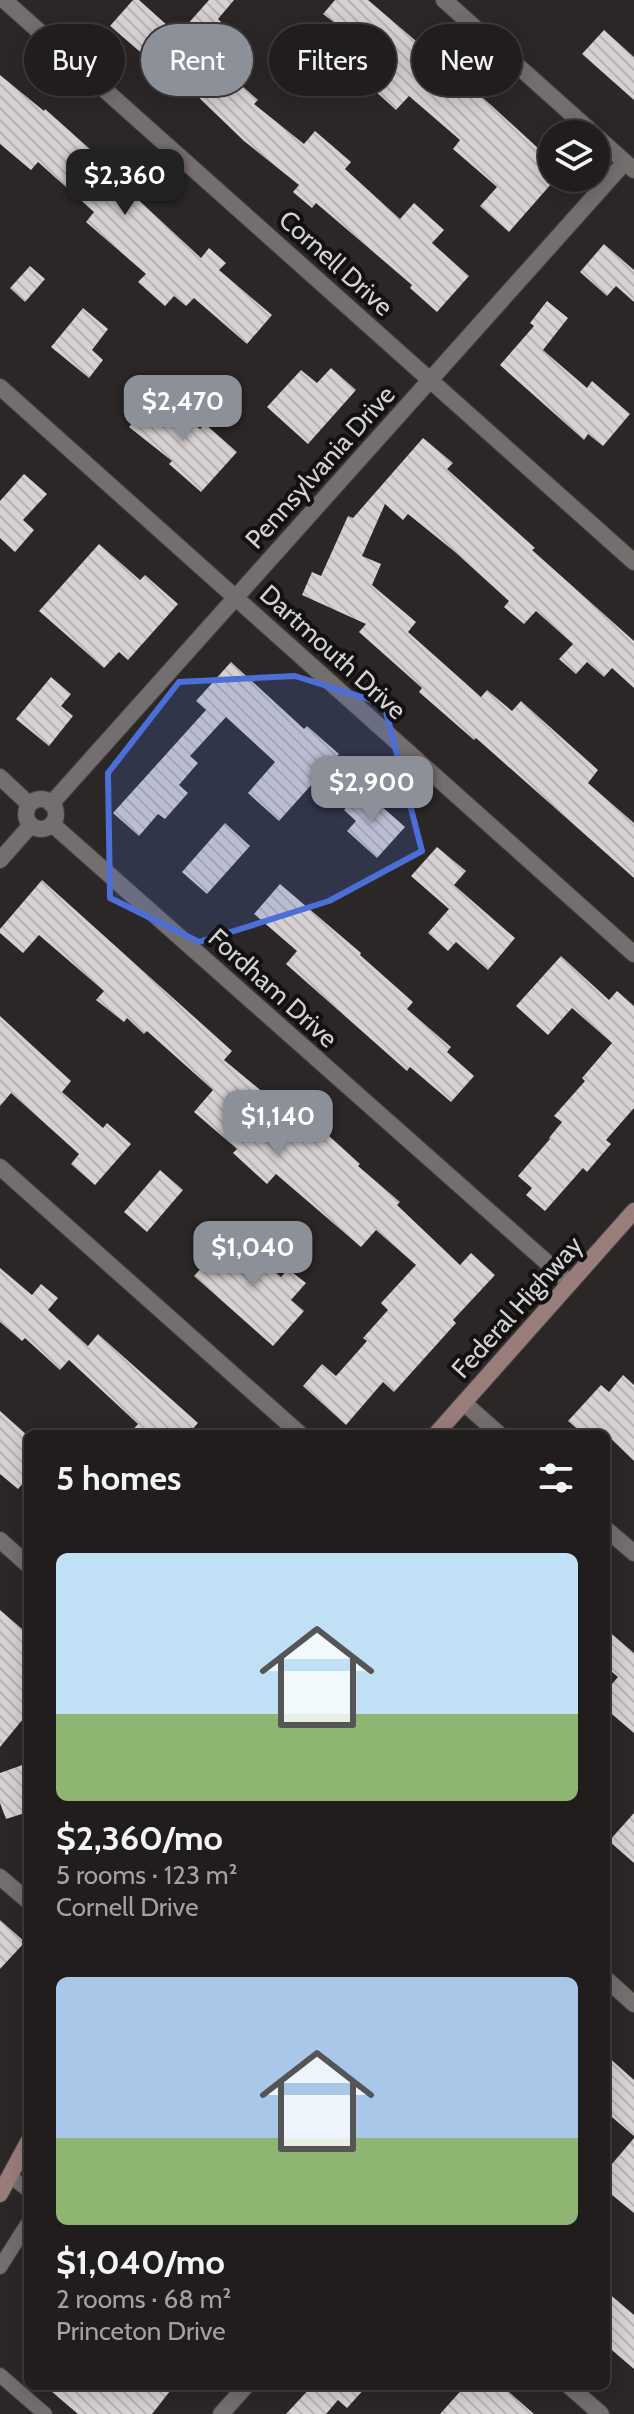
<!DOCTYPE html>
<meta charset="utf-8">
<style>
:root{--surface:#201d1c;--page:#2d2a29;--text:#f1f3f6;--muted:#a2a2a3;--line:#3d3b3b;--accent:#8c9099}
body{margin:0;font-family:Cabin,sans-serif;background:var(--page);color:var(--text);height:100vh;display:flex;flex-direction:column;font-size:30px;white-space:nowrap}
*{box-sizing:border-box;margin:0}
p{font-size:26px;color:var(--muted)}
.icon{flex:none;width:44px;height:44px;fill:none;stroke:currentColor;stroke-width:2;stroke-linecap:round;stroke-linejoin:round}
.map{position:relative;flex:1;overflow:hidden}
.panel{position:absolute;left:24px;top:1430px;width:586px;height:960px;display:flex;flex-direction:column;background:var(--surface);border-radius:12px;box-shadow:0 4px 20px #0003,0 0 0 2px var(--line)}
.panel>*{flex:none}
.banner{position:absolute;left:24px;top:24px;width:586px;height:72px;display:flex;gap:16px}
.tools{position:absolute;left:538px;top:120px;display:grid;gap:16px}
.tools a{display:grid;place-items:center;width:72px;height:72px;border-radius:50%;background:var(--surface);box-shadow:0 4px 20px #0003,0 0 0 2px var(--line);font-size:40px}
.price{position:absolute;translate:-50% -68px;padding:0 18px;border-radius:16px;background:var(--accent);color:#fff;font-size:26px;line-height:52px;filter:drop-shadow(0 2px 4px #0008)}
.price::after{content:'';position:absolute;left:50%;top:48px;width:24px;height:18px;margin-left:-12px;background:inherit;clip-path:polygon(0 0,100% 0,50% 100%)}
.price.current{background:#222;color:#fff}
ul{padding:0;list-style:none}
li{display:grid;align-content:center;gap:16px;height:424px;padding:0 32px}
li span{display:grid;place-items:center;height:248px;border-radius:12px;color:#555}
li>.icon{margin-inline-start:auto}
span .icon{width:144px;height:144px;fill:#fffc;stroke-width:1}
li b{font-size:34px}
h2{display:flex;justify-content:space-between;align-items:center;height:96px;padding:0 32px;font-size:34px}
.chip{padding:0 28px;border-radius:36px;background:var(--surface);box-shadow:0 4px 20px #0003,0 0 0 2px var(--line);font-size:28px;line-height:72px}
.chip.current{background:var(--accent);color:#fff}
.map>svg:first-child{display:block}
.building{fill:url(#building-back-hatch)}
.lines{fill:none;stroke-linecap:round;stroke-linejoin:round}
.service-casing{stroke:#454241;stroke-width:16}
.minor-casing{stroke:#454241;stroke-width:18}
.secondary-casing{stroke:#454241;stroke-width:18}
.service{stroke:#746f6e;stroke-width:14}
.minor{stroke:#746f6e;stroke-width:16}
.secondary{stroke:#997d7b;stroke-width:16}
.marked{fill:#4b6fd6;fill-opacity:0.2;stroke:#4b6fd6;stroke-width:6;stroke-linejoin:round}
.labels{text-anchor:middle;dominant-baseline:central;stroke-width:8;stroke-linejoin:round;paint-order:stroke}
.street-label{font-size:26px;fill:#d4d1d1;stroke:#121010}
</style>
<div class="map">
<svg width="634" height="2414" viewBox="0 0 634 2414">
<defs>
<pattern id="building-back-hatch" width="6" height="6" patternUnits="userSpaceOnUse" patternTransform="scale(2)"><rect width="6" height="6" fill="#d7d1d1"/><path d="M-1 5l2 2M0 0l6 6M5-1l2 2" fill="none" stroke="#b9b4b4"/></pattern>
</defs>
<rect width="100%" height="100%" fill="#2b2726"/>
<!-- building -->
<g class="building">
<path d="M133,0H139L178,35L209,0H234L218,19L221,22L213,31L229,44L214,61L258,100L254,104L304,144L315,131L351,162L345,169L400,219L414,203L444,230L432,243L469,276L437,312L410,288L412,285L316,203L312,208L293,192L299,185L244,141L190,89L148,54L145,56L110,26Z"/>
<path d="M335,0H368L491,105L552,161V183L509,232L480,206L497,187L453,149L460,140L409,96L396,110L362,79L373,67L330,29L335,23L323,14Z"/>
<path d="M604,30L634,57V100L582,54Z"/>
<path d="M0,75L44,111L45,109L118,174L115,178L201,258L209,248L226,263L219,270L272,315L247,344L194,298L186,306L174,296L165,306L138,282L146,274L86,222L94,212L38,162L31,170L0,144Z"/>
<path d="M604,244L634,270V302L616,286L607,296L580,272Z"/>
<path d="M30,266L45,279L25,302L10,288Z"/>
<path d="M547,301L568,318L543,350L587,388L592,381L630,414L603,446L588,434L584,440L500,365L534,326L530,323Z"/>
<path d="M83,308L108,329L92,350L103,360L89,378L51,347Z"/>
<path d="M331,368L356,390L308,444L267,407L301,370L317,383Z"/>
<path d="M156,394L200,429L205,424L237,452L201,492L169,464L172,461L129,427Z"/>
<path d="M423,438L453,463L447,469L535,548L532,550L634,641V688L612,668L604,677L587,662L576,674L559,659L573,644L536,611L524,624L504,607L509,601L455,552L408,514L403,520L385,504L362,556L381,564L372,585L416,622L408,632L481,697L487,690L512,711L521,701L598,770L588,783L634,823V878L476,738L474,740L419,692L422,688L359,632L366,624L302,595L312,572L321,576L348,516L353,518Z"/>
<path d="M24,474L47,494L23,520L34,530L15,552L0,538V501Z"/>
<path d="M99,544L140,580L145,575L178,604L128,660L119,652L104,668L39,611Z"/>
<path d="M231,662L304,729L307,726L339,754L279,821L248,793L275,762L226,717L190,756L198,763L179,785L188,793L165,819L158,814L139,836L113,813L206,710L196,701Z"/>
<path d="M51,677L71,694L61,706L73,716L49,746L16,719Z"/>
<path d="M362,789L405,827L377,858L347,831L356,821L344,810Z"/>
<path d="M225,823L250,846L207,894L182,872Z"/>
<path d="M437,847L466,871L454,885L515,938L488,970L456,942L448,951L428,933L449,909L411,876Z"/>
<path d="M42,880L232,1051L224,1060L294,1118L302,1108L320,1124L318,1126L360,1164L358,1166L400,1202L397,1205L460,1265L471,1253L495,1275L453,1320L456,1323L394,1392L383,1382L346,1425L303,1386L322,1364L336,1376L367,1341L363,1338L388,1310L381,1303L416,1265L376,1230L361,1247L276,1174L267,1184L233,1153L237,1149L194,1112L213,1090L147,1031L144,1034L127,1018L124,1022L96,1000L104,991L39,935L23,953L0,933V929Z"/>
<path d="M280,884L361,953L360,955L413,1002L407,1009L451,1047L447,1052L474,1076L451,1102L410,1067L407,1071L286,964L297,951L254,914Z"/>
<path d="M561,956L609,1000L617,991L634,1006V1108L606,1140L611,1144L587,1172L583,1168L545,1211L526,1195L532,1188L518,1176L550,1139L549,1138L562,1122L554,1116L585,1081L582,1078L612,1043L572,1008L548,1035L516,1006Z"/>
<path d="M0,1016L71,1081L62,1092L103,1128L107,1123L131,1144L95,1185L71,1164L79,1154L11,1093L0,1106Z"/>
<path d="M160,1170L183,1190L147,1232L124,1212Z"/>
<path d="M232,1234L281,1277L288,1269L306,1283L291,1300L304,1311L273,1346L194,1276Z"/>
<path d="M0,1268L32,1295L41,1284L58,1298L48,1310L88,1346L98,1334L198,1423L188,1434H129L138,1424L69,1360L60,1370L25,1338L22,1341L0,1322Z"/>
<path d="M623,1375L634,1385V1461L606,1434H583L568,1421L601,1385L609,1392Z"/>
<path d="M0,1411L28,1436V1478L18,1489L0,1474Z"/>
<path d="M0,1610L28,1634V1713L0,1747Z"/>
<path d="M606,1629L634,1653V1733L606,1709V1691L618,1677L606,1667Z"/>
<path d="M28,1763V1812L6,1819L0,1803V1773Z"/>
<path d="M634,1813V1863L609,1841Z"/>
<path d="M0,1920L25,1942L0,1969Z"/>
<path d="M606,2055L634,2080V2136L606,2112Z"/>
<path d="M634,2138V2213L606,2190V2171Z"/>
<path d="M606,2291L634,2315V2369L606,2345Z"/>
<path d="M45,2386H174L152,2414H78Z"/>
<path d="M312,2386H367L347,2408L338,2400L326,2414H286Z"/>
<path d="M465,2386H502L534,2414H440Z"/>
</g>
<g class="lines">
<defs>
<g id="service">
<path d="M10,2176L28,2190"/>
<path d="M0,2267L28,2223"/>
<path d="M0,2375L45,2414"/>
</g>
<g id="minor">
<path d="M4,0L634,562"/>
<path d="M444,0L594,134"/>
<path d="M596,136L634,170"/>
<path d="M0,387L634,954"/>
<path d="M0,777L29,804"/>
<circle cx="41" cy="814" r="15"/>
<path d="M51,804L625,162"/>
<path d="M52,824L570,1283"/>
<path d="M0,860L31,825"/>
<path d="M0,1167L300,1434"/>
<path d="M464,1403L499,1434"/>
<path d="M606,1529L634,1553"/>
<path d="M0,1540L28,1565"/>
<path d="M0,1877L28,1901"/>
<path d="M606,1979L634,2004"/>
<path d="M569,2386L601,2414"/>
<path d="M221,2414L246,2386"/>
</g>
<g id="secondary">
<path d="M436,1434L634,1211"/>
<path d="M0,2194L28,2142"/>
</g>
</defs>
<!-- service casing -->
<use href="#service" class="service-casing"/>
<!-- minor casing -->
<use href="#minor" class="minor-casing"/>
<!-- secondary casing -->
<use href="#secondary" class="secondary-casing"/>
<!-- service -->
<use href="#service" class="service"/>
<!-- minor -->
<use href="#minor" class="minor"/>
<!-- secondary -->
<use href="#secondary" class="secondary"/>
</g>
<!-- marked area -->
<path class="marked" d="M295,676L384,704L422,851L329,901L199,942L110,898L108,773L179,682Z"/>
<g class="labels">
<!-- street labels -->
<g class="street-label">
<text transform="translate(336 263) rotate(42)">Cornell Drive</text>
<text transform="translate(320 467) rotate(-48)">Pennsylvania Drive</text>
<text transform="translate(333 652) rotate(42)">Dartmouth Drive</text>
<text transform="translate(273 988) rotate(42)">Fordham Drive</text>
<text transform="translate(517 1307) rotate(-48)">Federal Highway</text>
</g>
</g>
</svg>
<div class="tools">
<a><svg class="icon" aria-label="layers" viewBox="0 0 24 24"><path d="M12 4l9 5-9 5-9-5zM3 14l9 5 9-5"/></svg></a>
</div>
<b class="price current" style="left:125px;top:217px">$2,360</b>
<b class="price" style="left:183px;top:443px">$2,470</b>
<b class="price" style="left:372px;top:824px">$2,900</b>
<b class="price" style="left:278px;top:1158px">$1,140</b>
<b class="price" style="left:253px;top:1289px">$1,040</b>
<div class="banner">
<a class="chip">Buy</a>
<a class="chip current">Rent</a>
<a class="chip">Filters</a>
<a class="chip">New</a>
</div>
<section class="panel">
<h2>5 homes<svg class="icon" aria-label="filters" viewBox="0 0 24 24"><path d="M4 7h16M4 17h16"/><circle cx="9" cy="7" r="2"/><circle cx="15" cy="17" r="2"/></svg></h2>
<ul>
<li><span style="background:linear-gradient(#bfe0f5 65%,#8fb573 0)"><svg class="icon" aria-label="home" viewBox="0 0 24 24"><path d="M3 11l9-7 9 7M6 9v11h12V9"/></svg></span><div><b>$2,360/mo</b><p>5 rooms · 123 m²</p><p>Cornell Drive</p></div></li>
<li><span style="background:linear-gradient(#a9c7e8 65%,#8fb573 0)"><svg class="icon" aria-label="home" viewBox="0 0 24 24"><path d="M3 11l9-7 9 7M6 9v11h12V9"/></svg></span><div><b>$1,040/mo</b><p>2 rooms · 68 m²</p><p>Princeton Drive</p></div></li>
</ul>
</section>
</div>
